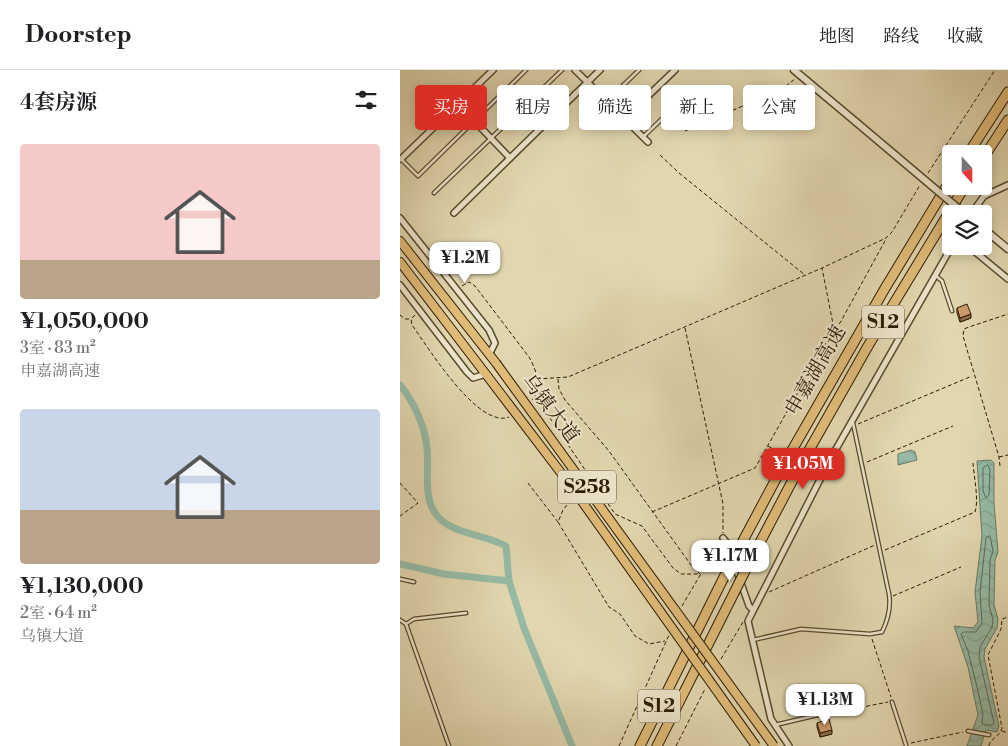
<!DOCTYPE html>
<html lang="zh">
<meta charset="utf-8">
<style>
:root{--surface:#fff;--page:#f2f2f2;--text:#202124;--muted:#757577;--line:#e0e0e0;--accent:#d93025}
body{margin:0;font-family:"Libre Bodoni","Noto Serif SC",serif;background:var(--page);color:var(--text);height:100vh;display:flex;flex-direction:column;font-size:19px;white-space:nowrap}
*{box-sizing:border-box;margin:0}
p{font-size:16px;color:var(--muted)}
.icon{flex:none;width:28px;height:28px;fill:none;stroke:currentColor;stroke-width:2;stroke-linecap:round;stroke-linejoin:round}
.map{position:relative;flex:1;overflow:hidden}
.drawer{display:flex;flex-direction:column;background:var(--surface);width:400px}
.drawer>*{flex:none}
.hud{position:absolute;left:15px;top:15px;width:475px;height:45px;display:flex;gap:10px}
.needle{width:32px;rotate:159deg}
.buttons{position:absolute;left:542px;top:75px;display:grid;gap:10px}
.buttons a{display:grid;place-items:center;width:50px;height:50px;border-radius:5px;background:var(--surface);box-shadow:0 2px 12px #0003;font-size:25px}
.price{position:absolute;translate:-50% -42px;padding:0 11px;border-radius:10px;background:#fff;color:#222;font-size:16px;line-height:32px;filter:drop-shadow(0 1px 2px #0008)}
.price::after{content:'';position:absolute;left:50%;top:30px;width:15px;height:11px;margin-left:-8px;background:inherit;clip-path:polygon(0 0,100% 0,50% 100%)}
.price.current{background:var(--accent);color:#fff}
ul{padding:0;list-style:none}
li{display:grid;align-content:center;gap:10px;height:265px;padding:0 20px}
li span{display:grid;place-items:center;height:155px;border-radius:5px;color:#555}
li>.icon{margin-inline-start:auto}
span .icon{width:90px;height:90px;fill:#fffc;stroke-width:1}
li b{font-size:21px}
h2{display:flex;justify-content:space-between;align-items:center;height:60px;padding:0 20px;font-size:21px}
.tag{padding:0 18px;border-radius:5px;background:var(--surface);box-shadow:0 2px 12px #0003;font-size:18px;line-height:45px}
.tag.current{background:var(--accent);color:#fff}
header{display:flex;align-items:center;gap:30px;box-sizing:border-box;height:70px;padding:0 25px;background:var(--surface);border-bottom:1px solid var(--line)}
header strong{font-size:24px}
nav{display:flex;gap:28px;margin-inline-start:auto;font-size:18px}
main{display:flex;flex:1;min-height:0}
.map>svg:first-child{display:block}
.water{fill:url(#water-waves);stroke:#6b7a65}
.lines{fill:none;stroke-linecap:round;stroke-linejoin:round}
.shore{stroke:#606a54;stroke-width:1}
.canal{stroke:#95baa5;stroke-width:7}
.service-casing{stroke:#584a2e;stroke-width:5}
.minor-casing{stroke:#584a2e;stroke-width:8}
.tertiary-casing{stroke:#584a2e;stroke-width:9}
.primary-casing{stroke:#2b1b04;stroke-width:10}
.motorway-casing{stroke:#2b1b04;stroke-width:11}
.path{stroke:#2b1b04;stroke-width:1;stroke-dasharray:4 2.5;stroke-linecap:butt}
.service{stroke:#ece4ca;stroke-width:2.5}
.minor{stroke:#ece4ca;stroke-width:5}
.tertiary{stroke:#ece4ca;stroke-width:6}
.primary{stroke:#e0bb77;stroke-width:8}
.motorway{stroke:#e0bb77;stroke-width:9}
.tertiary-bridge-casing{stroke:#584a2e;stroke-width:9;stroke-linecap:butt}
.primary-bridge-casing{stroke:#2b1b04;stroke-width:10;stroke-linecap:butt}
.motorway-bridge-casing{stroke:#2b1b04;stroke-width:11;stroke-linecap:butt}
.tertiary-bridge{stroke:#ece4ca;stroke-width:6}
.primary-bridge{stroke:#e0bb77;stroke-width:8}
.motorway-bridge{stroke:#e0bb77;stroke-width:9}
.wall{fill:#af845f;stroke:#2b1b04}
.shaded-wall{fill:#8f6c4d;stroke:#2b1b04}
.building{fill:#cc9a6e;stroke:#2b1b04}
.labels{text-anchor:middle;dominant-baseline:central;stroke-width:4.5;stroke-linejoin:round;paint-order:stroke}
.shield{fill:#ece4ca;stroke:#65573f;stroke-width:1}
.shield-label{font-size:19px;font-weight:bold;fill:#2b1b04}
.street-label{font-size:20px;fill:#2b1b04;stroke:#ece4ca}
</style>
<header>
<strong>Doorstep</strong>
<nav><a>地图</a><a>路线</a><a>收藏</a></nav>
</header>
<main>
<section class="drawer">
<h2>4套房源<svg class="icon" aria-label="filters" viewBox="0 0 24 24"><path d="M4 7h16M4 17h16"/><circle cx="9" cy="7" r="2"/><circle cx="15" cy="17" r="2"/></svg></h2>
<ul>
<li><span style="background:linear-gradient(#f6c9c9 75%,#b9a48a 0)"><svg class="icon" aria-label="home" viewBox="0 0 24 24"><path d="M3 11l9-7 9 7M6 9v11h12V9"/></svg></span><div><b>¥1,050,000</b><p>3室 · 83 m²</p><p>申嘉湖高速</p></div></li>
<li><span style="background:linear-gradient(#c9d6e8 65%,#b9a48a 0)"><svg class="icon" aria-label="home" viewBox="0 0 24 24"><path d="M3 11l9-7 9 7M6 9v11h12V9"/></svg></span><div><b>¥1,130,000</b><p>2室 · 64 m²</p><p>乌镇大道</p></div></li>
</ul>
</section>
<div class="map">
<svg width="608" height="676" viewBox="0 0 608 676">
<defs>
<pattern id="water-waves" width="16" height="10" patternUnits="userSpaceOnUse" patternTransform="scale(1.25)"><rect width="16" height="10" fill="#95baa5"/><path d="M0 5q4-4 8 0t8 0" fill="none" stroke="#819f8c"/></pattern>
</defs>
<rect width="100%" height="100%" fill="#e1d6ae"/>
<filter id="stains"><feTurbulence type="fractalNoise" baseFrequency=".004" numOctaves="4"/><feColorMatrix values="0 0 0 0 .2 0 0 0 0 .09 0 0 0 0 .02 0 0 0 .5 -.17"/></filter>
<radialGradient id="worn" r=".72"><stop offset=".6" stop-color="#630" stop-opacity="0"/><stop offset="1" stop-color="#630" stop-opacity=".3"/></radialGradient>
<!-- water -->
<g class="water">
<path d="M511,380L515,382L517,390L498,395V384Z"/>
<path d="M591,390L594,393V433L598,482L595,490L594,535L598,549L597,558L585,579L584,587L599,656L597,662L586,660L581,676H567L578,645L568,597L554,556L573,558L578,552L575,522L582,466L577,391Z"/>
</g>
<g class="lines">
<!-- shore -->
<g class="shore">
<path d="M588,395L590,400L589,425L586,428L583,421V398Z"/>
<path d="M590,466L593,481L590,490L589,535L593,550L592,557L580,577L579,587L594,653L592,655H584L582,653L583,645L578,621L568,581L561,564L563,562H576L582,553L580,522L586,468Z"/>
</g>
<!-- canal -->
<g class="canal">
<path d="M0,315C14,332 25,356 27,378C30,405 19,438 48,455C65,465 88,466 106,476L109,511L124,558L172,676"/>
<path d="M0,494L44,504L109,511"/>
</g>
<defs>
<g id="service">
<path d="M207,31L239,0"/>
<path d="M243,67L287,25"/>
<path d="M1,89L18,106L126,0"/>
<path d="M34,123L162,0"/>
<path d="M535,205L542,211L552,241"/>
<path d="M0,509L14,512"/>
<path d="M0,550L6,554L49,676"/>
<path d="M6,554L14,549L66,543"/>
<path d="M353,570L401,559L470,564L482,562C488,550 491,537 489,524L453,353"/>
<path d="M492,632L506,675"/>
<path d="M375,655L422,644"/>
<path d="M568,661L589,665"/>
</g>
<g id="minor">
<path d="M175,0L248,72"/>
<path d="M58,34L110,88"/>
<path d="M224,49L275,0"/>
<path d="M1,89L93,0"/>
<path d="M54,143L200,0"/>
<path d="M571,144L584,126L608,115"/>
<path d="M0,148L89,260L95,273L89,285"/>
<path d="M568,176L608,209"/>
<path d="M0,215L67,302L73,308L86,304"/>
<path d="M323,468L327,473L349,536L353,540"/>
<path d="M389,676L371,649L348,551L432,386L552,176"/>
</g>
<g id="tertiary">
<path d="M394,0L456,52"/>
<path d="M584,159L608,179"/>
</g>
<g id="primary">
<path d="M0,171L96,293"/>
<path d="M0,192L88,307"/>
</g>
<g id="motorway">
<path d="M568,84L608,22"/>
<path d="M584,87L608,50"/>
<path d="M391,382L484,220L551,109"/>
<path d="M404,389L468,276L565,116"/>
<path d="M337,482L385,392"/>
<path d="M344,503L398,400"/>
<path d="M240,676L326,503"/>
<path d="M257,676L334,523"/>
</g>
</defs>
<!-- service casing -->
<use href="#service" class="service-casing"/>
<!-- minor casing -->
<use href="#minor" class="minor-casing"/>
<!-- tertiary casing -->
<use href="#tertiary" class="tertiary-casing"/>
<!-- primary casing -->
<use href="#primary" class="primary-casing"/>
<!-- motorway casing -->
<use href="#motorway" class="motorway-casing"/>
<!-- path -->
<g class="path">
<path d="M285,61L382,19L395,9"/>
<path d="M260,85L279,103L405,205"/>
<path d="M528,103L595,0"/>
<path d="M62,216L69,212L75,216L129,287C136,299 143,318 132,330"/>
<path d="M0,245L5,249H10"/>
<path d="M15,245L11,249L12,255C28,277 78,359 109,347"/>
<path d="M285,258L323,434V463"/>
<path d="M435,259L440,253L486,169"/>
<path d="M137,309L168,307L422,198L486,168L492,162L520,115"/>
<path d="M158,309L159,319L165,330L209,381L291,495L300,504"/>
<path d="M135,326L215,444L242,456L273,498L281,504H300"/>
<path d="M458,354L572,306"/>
<path d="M368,376L382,384"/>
<path d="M599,387L608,385"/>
<path d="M467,392L553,356"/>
<path d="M600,396L599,387L563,266L564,259L569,257L608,244"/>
<path d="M408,397L417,402"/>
<path d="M0,413L18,433L0,446"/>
<path d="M128,413L158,452"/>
<path d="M171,430L163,440L158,452L209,537L220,544L235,566L249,574L265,571"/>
<path d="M252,442L355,398L434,259L422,198"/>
<path d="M485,480L575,442C579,430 574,407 573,393"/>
<path d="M369,522L475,475"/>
<path d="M493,526L561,497"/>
<path d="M282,536L319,473"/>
<path d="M472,569L491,627"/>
<path d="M321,589L343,552"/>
<path d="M428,644L488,632"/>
<path d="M602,661L608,663"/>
<path d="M511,673L563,662"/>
<path d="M219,676L269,565"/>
<path d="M276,676L305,619"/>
<path d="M589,676C590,668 600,667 602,658L588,585L601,559L602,549L608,547"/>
</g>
<!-- service -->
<use href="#service" class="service"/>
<!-- minor -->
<use href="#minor" class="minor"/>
<!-- tertiary -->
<use href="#tertiary" class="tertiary"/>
<!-- primary -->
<use href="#primary" class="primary"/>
<!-- motorway -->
<use href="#motorway" class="motorway"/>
<defs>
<path id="tertiary-bridge" d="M456,52L565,144"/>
<g id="primary-bridge">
<path d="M96,293L374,676"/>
<path d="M88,307L171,416L356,676"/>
</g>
<g id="motorway-bridge">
<path d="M385,392L391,382"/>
<path d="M398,400L404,389"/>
<path d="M326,503L337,482"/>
<path d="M334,523L344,503"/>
</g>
</defs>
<!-- tertiary-bridge casing -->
<use href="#tertiary-bridge" class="tertiary-bridge-casing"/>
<!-- primary-bridge casing -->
<use href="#primary-bridge" class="primary-bridge-casing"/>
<!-- motorway-bridge casing -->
<use href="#motorway-bridge" class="motorway-bridge-casing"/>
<!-- tertiary-bridge -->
<use href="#tertiary-bridge" class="tertiary-bridge"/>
<!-- primary-bridge -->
<use href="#primary-bridge" class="primary-bridge"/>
<!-- motorway-bridge -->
<use href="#motorway-bridge" class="motorway-bridge"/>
</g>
<!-- wall -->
<g class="wall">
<path d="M557,238L571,248L560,252L557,243Z"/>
<path d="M417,653L432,664L420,667L417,657Z"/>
</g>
<!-- shaded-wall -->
<g class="shaded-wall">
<path d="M571,244V248L560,252V248Z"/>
<path d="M432,660V664L420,667V663Z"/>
</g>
<!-- building -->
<g class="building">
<path d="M567,234L571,244L560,248L557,238Z"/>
<path d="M429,649L432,660L420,663L417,653Z"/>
</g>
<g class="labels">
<!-- shield labels -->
<g class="shield">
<rect x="462" y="235.5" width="42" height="33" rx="4"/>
<rect x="158" y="400.5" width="58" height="33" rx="4"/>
<rect x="238" y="619.5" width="42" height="33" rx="4"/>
</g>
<g class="shield-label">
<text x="483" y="252">S12</text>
<text x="187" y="417">S258</text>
<text x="259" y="636">S12</text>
</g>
<!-- street labels -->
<g class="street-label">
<text transform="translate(416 301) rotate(-60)">申嘉湖高速</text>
<text transform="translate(150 339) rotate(53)">乌镇大道</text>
</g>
</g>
<rect width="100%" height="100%" filter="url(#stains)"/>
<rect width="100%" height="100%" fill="url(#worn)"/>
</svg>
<div class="buttons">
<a><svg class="needle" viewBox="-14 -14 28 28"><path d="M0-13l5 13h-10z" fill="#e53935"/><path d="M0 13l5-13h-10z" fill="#757577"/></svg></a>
<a><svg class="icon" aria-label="layers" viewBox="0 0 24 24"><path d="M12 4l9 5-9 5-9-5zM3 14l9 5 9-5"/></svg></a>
</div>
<b class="price" style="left:65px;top:214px">¥1.2M</b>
<b class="price current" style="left:403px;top:420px">¥1.05M</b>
<b class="price" style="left:330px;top:512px">¥1.17M</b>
<b class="price" style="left:425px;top:656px">¥1.13M</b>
<div class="hud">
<a class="tag current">买房</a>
<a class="tag">租房</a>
<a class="tag">筛选</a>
<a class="tag">新上</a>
<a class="tag">公寓</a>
</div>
</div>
</main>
